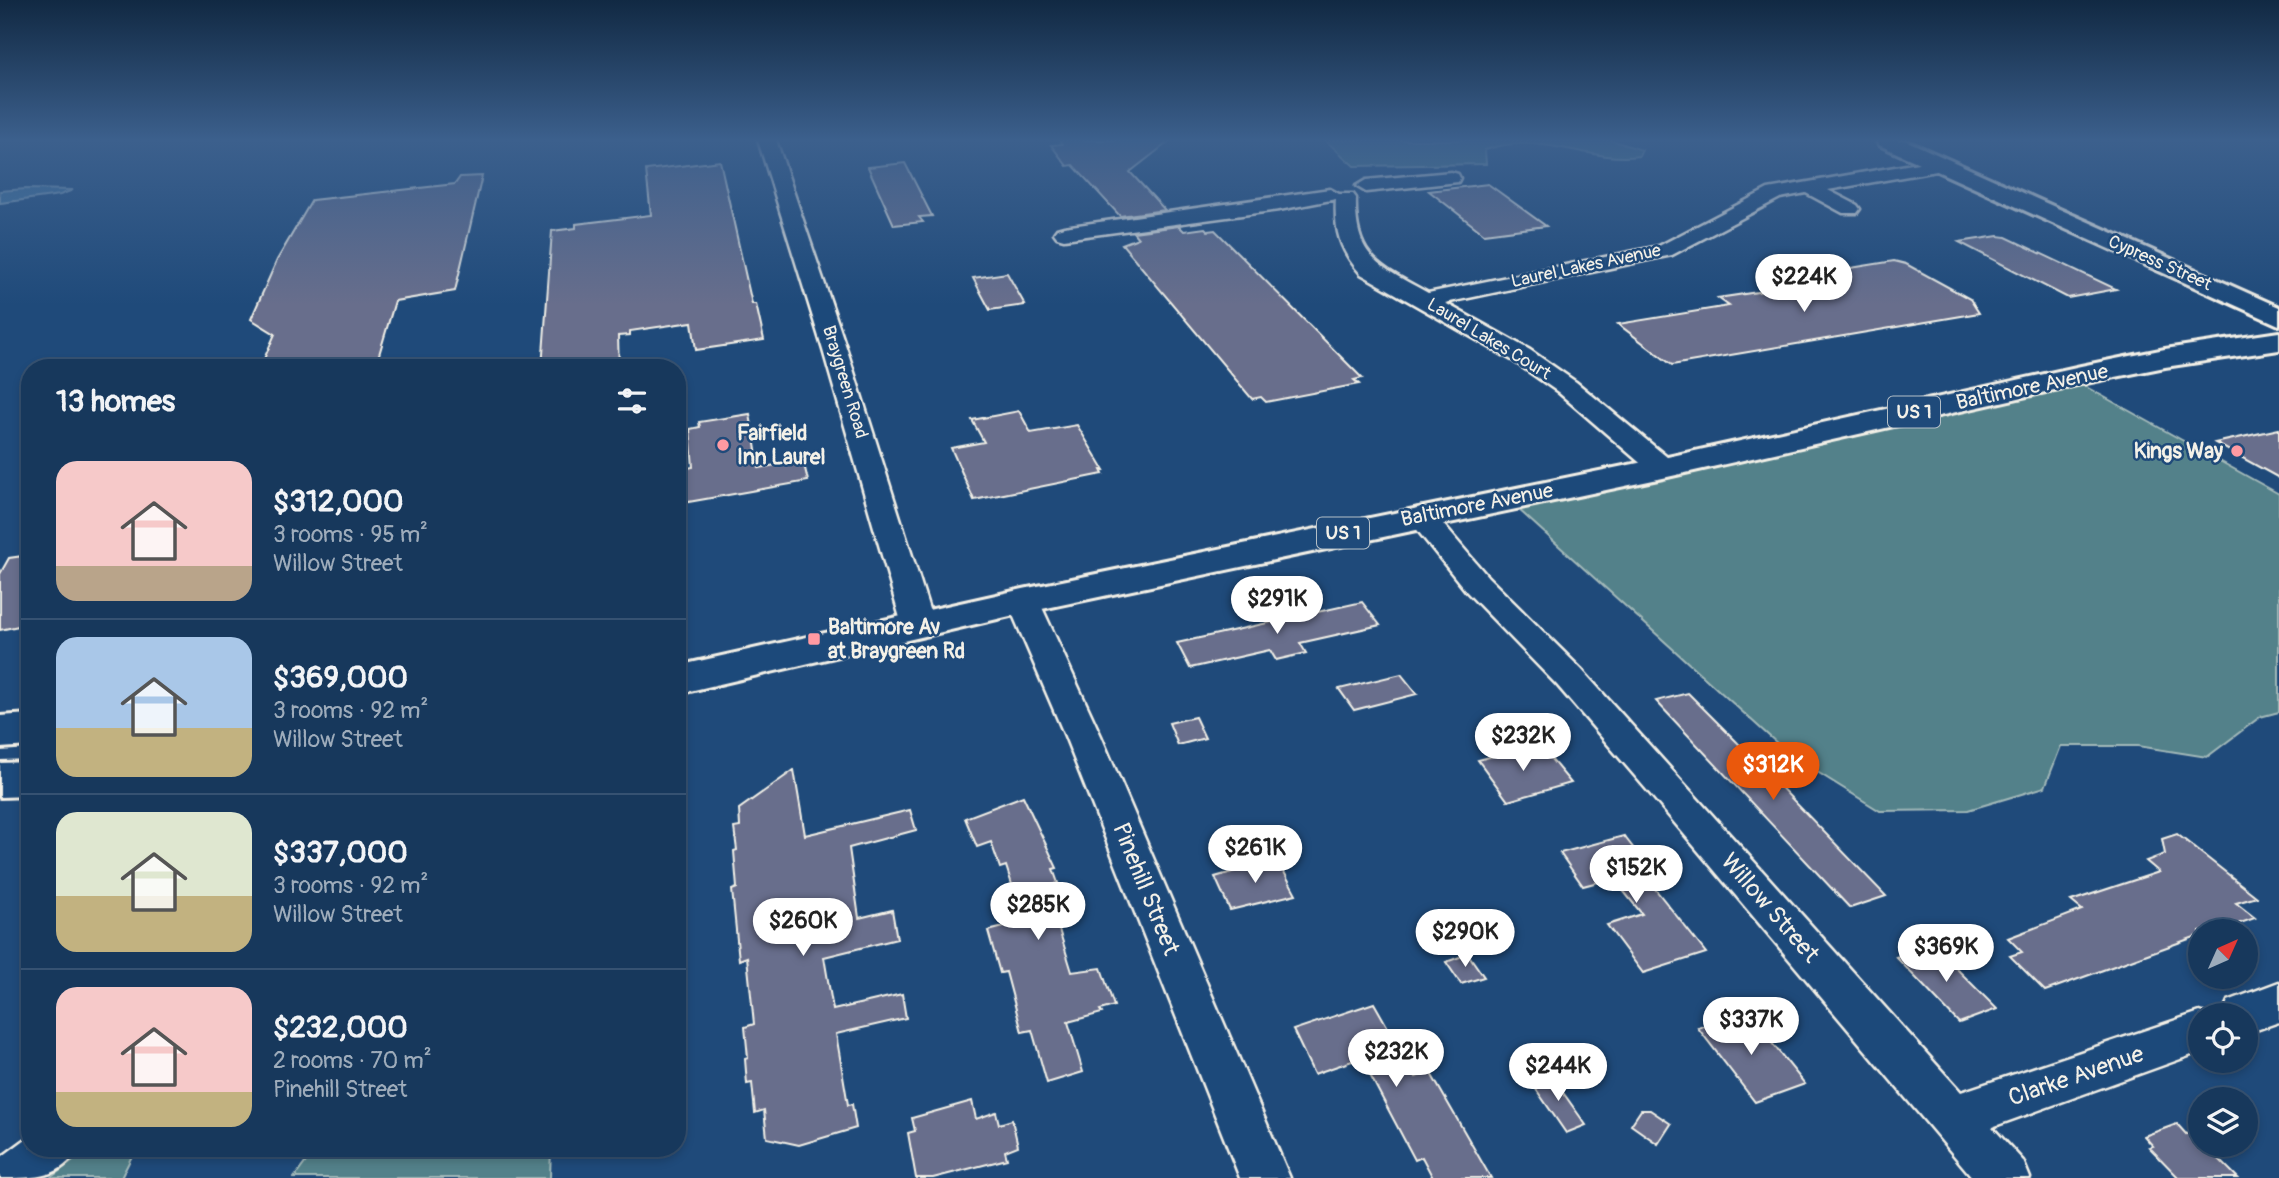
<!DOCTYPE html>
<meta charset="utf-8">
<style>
:root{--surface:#17385c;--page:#244365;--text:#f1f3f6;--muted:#9eacbb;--line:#365272;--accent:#ea580c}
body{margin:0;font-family:Pangolin,sans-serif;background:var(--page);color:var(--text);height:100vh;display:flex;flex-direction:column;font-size:26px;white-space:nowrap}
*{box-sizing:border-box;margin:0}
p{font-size:23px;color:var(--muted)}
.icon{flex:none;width:38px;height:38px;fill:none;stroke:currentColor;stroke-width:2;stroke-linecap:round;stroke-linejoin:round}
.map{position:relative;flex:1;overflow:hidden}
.sheet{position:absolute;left:21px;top:359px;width:665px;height:798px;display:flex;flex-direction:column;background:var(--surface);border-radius:28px;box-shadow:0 4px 10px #0003,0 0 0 2px var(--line)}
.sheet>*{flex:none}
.needle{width:46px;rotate:45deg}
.tools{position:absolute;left:2188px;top:919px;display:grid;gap:14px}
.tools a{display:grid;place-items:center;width:70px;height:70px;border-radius:50%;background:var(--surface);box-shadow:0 4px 10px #0003,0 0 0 2px var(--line);font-size:35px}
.price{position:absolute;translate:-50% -60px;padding:0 16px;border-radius:24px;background:#fff;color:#222;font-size:23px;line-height:46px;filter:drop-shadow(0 2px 4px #0008)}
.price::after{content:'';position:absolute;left:50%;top:42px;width:21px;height:16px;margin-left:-10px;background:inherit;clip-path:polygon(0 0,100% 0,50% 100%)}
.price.on{background:var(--accent);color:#fff}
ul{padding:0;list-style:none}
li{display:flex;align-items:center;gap:21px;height:175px;padding:0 35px}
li+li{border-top:2px solid var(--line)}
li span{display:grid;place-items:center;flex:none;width:196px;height:140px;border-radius:21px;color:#555}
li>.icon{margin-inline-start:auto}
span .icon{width:84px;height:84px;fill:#fffc;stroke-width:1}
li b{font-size:30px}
h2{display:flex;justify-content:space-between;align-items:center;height:84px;padding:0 35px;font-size:30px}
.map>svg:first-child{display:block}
.green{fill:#52818a;stroke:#a3b9b9;stroke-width:2}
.water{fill:#42749f;stroke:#89a6bc;stroke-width:2}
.building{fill:#676e8c;stroke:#f4f1e8;stroke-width:2}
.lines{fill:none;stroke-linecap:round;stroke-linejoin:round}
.minor-casing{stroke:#f4f1e8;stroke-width:5}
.tertiary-casing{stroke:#f4f1e8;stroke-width:6}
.primary-casing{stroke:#f4f1e8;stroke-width:6}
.minor{fill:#1f4a7a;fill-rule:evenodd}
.tertiary{fill:#1f4a7a;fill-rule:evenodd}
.primary{fill:#1f4a7a;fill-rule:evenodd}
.poi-dot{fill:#ff9aa2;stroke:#1f4a7a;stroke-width:2.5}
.labels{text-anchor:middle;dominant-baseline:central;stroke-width:5;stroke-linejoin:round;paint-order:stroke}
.far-street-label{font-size:18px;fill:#f4f1e8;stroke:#1f4a7a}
.shield{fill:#1f4a7a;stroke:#b4bfc7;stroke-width:2}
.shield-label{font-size:19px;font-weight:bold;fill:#f4f1e8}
.street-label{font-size:21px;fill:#f4f1e8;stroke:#1f4a7a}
.poi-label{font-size:21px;font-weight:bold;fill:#f4f1e8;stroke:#1f4a7a;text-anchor:start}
.near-street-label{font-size:24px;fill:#f4f1e8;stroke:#1f4a7a}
</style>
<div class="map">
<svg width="2279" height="1178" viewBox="0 0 2279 1178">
<rect width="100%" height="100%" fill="#1f4a7a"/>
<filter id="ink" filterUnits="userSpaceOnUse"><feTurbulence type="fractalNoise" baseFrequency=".0143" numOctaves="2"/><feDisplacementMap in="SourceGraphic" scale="14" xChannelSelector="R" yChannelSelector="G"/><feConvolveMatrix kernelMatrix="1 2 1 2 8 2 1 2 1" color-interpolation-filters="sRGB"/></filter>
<g filter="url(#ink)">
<!-- green -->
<g class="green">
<path d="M1325,140H1611L1642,150L1639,156C1586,163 1542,130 1485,150L1486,164L1354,166Z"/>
<path d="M2070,378L2279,494V712L2260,717L2207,757L2138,746H2061L2045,787L1968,810L1880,811L1790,755L1507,499Z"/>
<path d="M91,1148H136L121,1178H50Z"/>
<path d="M310,1148H551L550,1178H294L308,1159Z"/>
</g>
<!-- water -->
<path class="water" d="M26,189L73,190L60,195L0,203V191Z"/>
<!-- building -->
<g class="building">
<path d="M1059,140H1171L1130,172L1165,210L1120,216L1073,165L1067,166L1051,145L1062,144Z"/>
<path d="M720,161L752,304H756L764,340L696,350L692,322L630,331V335L618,336L619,368H542L552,231L576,228V224L651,215L646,170Z"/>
<path d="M905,163L932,216L919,217L923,222L894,225L868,167Z"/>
<path d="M482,176L455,291L395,301L375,368H260L275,334L251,319L277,260L312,200L455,184L460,177Z"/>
<path d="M1488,184L1495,189L1546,226L1484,234L1429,191Z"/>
<path d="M1179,226L1184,231L1205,228L1208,231L1215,230L1362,378L1354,380L1359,384L1266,402L1261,397L1252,399L1122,244L1138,238L1133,232Z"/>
<path d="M1998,236L2006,237L2116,289L2068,298L1959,242Z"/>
<path d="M1894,261L1906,264L1970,299L1979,313L1672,365L1618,324L1729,306L1718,298L1825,282L1813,274Z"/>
<path d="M1007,273L1025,305L990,310L973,278Z"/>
<path d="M1019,411L1031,433L1077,425L1104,470H1101L1103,474L974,500L951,448L984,442L972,420Z"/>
<path d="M750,414L759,468L803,460L808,481L677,504V470L693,467L690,429L700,427L699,422Z"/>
<path d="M2279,429V478L2215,443Z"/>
<path d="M30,555V620L23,625L0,630V574L9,558Z"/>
<path d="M1362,602L1380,625L1300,643L1306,653L1276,660L1270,650L1190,668L1177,643Z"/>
<path d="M1401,674L1417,694L1354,710L1339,689Z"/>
<path d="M1688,693L1735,740L1886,896L1850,908L1656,701Z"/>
<path d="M1195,717L1205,738L1178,745L1169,723Z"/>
<path d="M1531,746L1538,755L1546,753L1571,783L1508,801L1478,760Z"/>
<path d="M794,770L805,835L910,810L916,830L849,848L859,918L892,910L897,939L824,957L833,1010L902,994L906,1018L836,1034L848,1105L852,1104L856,1128L799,1145L767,1138L764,1110L755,1113L752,1083L747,1084L745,1059L748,1058L745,1027L754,1024L747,957L739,960L732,890L737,888L734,851L737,850L734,828L740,827L739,809Z"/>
<path d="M1023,796L1057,868L1053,869L1058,883L1046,887L1072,972L1101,968L1114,1006L1100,1010L1102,1013L1068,1022L1083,1072L1047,1083L1032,1030L1022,1032L1006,972L1000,973L988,931L1024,922L1006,866L1000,868L991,842L977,847L965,818Z"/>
<path d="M2177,834L2257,897L2236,903L2255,918L2226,928L2200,931V935L2045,991L2010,956L2022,952L2008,938L2082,910L2071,901L2159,872L2146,861L2165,854L2162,839Z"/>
<path d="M1624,836L1649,868L1640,870L1706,953L1643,973L1607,925L1642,914L1613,878L1583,886L1560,853Z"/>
<path d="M1277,859L1296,894L1230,910L1215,877Z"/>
<path d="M1932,944L1997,1009L1959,1023L1896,957Z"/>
<path d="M1468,954L1484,977L1461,984L1446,962Z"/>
<path d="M1374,1003L1416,1077L1430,1072L1491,1178H1433L1422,1157L1415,1160L1361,1058L1314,1074L1293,1030Z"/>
<path d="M1746,1011L1805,1084L1755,1102L1698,1028Z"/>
<path d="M1547,1070L1586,1125L1566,1133L1531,1082Z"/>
<path d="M972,1101L976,1119L996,1112L999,1124L1012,1120L1018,1146L1005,1151L1007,1159L933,1178H916L908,1133L915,1131L912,1118Z"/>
<path d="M1641,1110H1650L1671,1124L1658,1144L1631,1125Z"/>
<path d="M2177,1124L2186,1134L2191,1132L2200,1140V1144H2204L2238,1178H2179L2149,1147L2153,1146L2144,1136Z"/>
</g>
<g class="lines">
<defs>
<g id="minor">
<path d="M758,140H776L847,350L934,625L930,633L918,636L906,633L902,625L823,350Z"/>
<path d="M1941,159L1948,161L1950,165L1948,169L1828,190L1857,205L1860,209L1857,213H1843L1806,193L1780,198L1672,255L1445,303L1530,350L1576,382L1673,462L1677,468L1673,474L1663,476L1653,474L1558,392L1512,360L1361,274C1340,251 1334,230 1336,199L1279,210L1064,239L1057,237L1054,233L1057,229L1064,227L1330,189L1339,194H1353L1356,198C1354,259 1380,266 1428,293L1659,246L1768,189Z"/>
<path d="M1451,172L1458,174L1460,178L1458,182L1366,192L1356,186L1366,180Z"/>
<path d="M1421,507L1431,510L1488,577L1581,669L1961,1092L2200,1012L2209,1015H2200V1052L1992,1127L2023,1161L2030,1178H1973L1647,790L1557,685L1466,591L1406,516L1411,510Z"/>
<path d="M1023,591L1034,594L1039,601L1101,736L1290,1178H1240L1065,736L1007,601L1012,594Z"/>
<path d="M2279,982V1022L2245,1034V1015H2222L2228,1001Z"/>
<path d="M30,1136V1148H78C62,1178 37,1178 0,1178V1158Z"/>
</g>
<path id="tertiary" d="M1876,140H1905L2279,307V325L1879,145Z"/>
<g id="primary">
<path d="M2279,332V350L2165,367L2081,384L1663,478L1023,613L677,694V666L1023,589L1663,458L2081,366L2165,349Z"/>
<path d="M30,714V746L0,748V716Z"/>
<path d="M30,762V796L0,797V763Z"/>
</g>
</defs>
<!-- minor casing -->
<use href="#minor" class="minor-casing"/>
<!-- tertiary casing -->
<use href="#tertiary" class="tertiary-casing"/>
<!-- primary casing -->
<use href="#primary" class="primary-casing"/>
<!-- minor -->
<use href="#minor" class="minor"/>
<!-- tertiary -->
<use href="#tertiary" class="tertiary"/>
<!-- primary -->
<use href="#primary" class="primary"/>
</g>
</g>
<!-- sky -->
<linearGradient id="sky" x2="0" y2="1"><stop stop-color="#112943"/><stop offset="0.46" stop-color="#3c608d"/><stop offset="1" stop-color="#3c608d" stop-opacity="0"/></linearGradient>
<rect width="2279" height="305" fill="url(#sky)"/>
<!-- markers -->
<g class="poi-dot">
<circle cx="723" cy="445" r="7"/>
<circle cx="2237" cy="451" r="7"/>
<rect x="807" y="632" width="14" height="14" rx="3.5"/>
</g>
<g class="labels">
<!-- far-street labels -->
<g class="far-street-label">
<text transform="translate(2160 263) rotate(24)">Cypress Street</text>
<text transform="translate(1586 266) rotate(-12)">Laurel Lakes Avenue</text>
<text transform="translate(1489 339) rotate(31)">Laurel Lakes Court</text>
<text transform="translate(845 382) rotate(73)">Braygreen Road</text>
</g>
<!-- shield labels -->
<g class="shield">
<rect x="1888" y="396.5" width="52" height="31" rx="5"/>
<rect x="1317" y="517.5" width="52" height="31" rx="5"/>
</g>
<g class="shield-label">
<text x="1914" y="412">US 1</text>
<text x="1343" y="533">US 1</text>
</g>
<!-- street labels -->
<g class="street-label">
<text transform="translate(2032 387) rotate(-12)">Baltimore Avenue</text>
<text transform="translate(1477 505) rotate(-11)">Baltimore Avenue</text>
</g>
<!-- poi labels -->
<g class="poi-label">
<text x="737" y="433">Fairfield<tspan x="737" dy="24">Inn Laurel</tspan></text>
<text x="2223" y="451" text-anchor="end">Kings Way</text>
<text x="828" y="627">Baltimore Av<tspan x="828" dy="24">at Braygreen Rd</tspan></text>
</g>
<!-- near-street labels -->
<g class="near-street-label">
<text transform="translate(1146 889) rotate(68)">Pinehill Street</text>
<text transform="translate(1770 908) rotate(49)">Willow Street</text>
<text transform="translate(2076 1076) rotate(-19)">Clarke Avenue</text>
</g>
</g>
</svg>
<div class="tools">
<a><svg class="needle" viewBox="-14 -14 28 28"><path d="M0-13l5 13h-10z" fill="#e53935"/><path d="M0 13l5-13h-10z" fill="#9eacbb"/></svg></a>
<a><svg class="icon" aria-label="locate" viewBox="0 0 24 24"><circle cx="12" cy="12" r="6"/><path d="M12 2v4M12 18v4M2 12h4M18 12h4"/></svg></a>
<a><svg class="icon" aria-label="layers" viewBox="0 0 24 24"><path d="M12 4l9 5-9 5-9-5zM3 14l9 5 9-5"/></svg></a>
</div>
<b class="price" style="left:1804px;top:314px">$224K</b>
<b class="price" style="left:1277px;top:636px">$291K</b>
<b class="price" style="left:1523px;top:773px">$232K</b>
<b class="price on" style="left:1773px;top:802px">$312K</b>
<b class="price" style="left:1255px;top:885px">$261K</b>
<b class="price" style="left:1636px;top:905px">$152K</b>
<b class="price" style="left:1038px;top:942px">$285K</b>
<b class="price" style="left:803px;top:958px">$260K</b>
<b class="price" style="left:1465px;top:969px">$290K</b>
<b class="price" style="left:1946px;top:984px">$369K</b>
<b class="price" style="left:1751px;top:1057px">$337K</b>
<b class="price" style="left:1396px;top:1089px">$232K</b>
<b class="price" style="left:1558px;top:1103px">$244K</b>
<section class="sheet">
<h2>13 homes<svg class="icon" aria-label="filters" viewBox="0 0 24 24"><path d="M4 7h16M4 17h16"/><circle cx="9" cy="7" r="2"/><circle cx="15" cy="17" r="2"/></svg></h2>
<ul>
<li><span style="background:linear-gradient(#f6c9c9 75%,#b9a48a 0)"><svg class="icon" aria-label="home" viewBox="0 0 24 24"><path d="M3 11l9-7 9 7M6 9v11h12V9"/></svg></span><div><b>$312,000</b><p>3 rooms · 95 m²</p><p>Willow Street</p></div></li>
<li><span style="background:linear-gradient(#a9c7e8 65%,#c2b280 0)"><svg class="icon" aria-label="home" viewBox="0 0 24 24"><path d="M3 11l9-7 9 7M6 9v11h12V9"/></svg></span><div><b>$369,000</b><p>3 rooms · 92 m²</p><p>Willow Street</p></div></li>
<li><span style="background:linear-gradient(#dfe7d0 60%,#c2b280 0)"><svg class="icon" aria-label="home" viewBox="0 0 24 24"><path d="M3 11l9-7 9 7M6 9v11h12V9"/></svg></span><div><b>$337,000</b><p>3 rooms · 92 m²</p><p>Willow Street</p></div></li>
<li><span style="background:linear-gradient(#f6c9c9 75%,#c2b280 0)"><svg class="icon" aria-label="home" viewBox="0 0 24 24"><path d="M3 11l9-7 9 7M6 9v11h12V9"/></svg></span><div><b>$232,000</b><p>2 rooms · 70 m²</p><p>Pinehill Street</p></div></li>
</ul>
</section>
</div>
